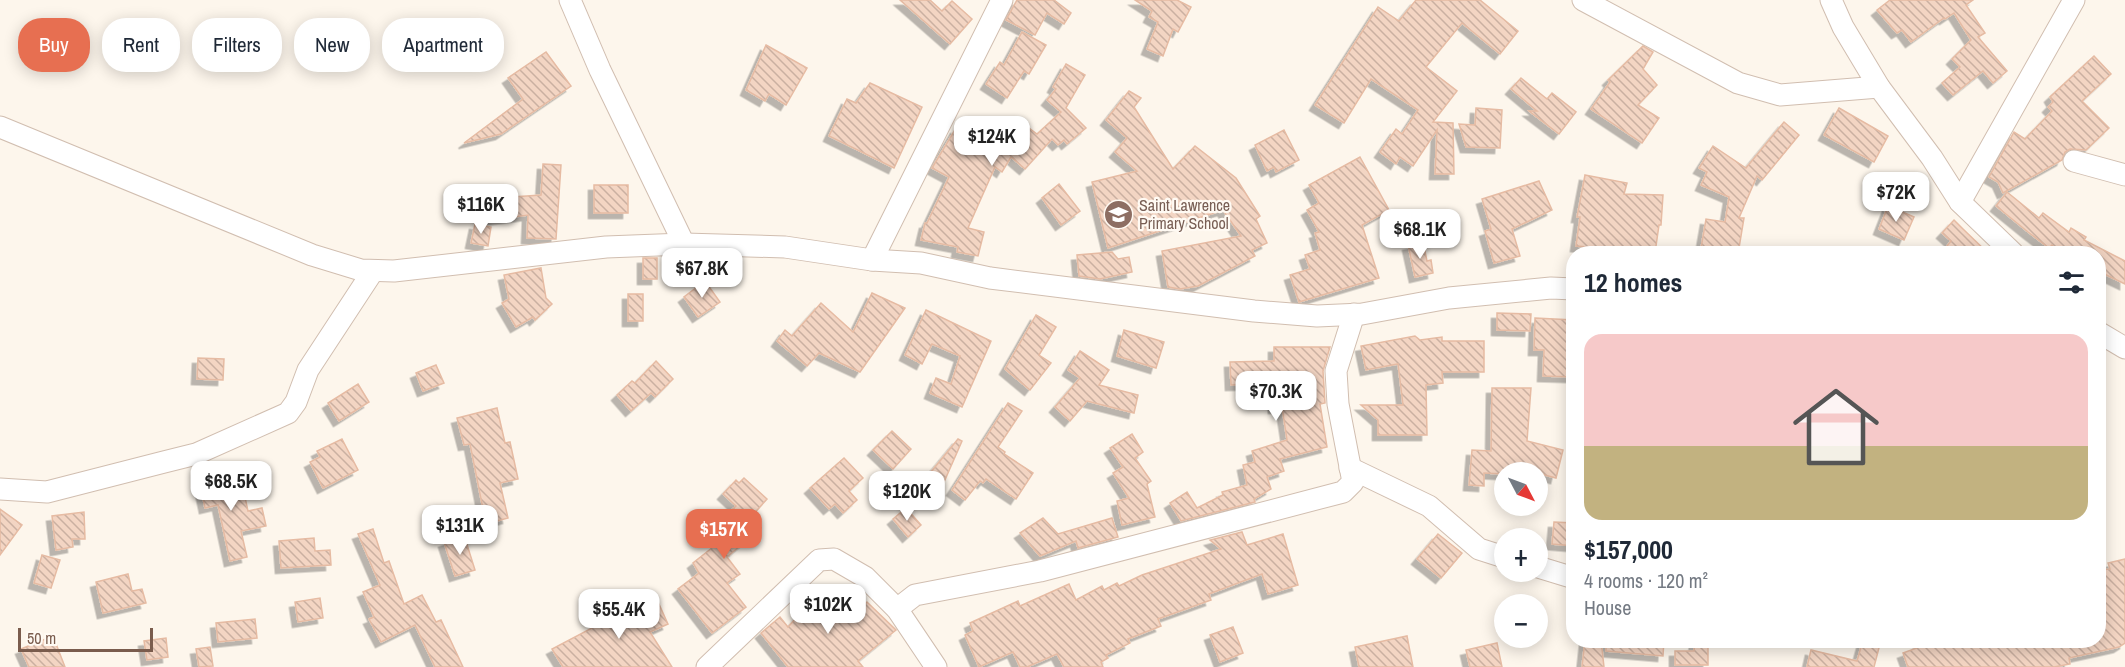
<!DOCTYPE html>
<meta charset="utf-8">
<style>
:root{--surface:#fff;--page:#f2f2f3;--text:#1f2937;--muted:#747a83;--line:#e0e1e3;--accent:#e76f51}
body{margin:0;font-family:"Archivo Narrow",sans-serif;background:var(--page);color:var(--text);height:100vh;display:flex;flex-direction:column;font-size:22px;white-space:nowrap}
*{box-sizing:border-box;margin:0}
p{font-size:20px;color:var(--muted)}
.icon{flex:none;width:33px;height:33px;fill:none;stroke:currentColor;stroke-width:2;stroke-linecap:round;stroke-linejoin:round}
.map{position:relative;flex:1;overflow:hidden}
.details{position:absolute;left:1566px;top:246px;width:540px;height:402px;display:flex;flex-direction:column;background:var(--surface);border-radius:24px;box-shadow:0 3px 15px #0003}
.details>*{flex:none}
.top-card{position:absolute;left:18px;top:18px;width:570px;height:54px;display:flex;gap:12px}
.needle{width:39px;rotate:131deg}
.fabs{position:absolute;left:1494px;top:462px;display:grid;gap:12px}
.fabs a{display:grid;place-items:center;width:54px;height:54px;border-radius:50%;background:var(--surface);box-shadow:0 3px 15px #0003;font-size:30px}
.scale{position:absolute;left:18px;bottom:15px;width:135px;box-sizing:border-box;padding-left:6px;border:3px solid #7a5c4d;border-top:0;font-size:16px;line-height:21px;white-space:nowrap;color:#7a5c4d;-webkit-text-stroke:4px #fffaf3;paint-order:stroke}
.price{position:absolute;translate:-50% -51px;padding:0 14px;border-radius:12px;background:#fff;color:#222;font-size:20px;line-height:39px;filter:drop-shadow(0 2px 3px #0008)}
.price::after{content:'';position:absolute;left:50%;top:36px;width:18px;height:14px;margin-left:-9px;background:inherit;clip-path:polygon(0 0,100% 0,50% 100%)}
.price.active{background:var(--accent);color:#fff}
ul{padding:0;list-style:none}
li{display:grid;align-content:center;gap:12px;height:318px;padding:0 18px}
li+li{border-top:2px solid var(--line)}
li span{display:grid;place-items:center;height:186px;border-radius:18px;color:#555}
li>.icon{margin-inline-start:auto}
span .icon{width:108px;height:108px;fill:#fffc;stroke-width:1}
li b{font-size:26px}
h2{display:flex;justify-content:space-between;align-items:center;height:72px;padding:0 18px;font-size:26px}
.pill{padding:0 21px;border-radius:24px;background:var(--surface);box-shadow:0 3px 15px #0003;font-size:21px;line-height:54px}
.pill.active{background:var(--accent);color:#fff}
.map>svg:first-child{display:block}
.building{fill:url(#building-back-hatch);stroke:#e6bba3;stroke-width:1.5;filter:url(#shadow)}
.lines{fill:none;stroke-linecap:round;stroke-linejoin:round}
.minor-casing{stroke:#d1beb0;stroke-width:23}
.minor{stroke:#fff;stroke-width:21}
.labels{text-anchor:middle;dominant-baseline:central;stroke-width:4.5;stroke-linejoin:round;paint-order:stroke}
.education-label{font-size:16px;fill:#785e54;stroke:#fffaf3;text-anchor:start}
</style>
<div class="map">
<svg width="2125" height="667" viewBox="0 0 2125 667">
<defs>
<pattern id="building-back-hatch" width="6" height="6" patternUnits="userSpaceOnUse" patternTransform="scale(1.5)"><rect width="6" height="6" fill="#f3d5c3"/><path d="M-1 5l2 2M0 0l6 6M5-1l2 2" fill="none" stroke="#cab0a1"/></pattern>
<filter id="shadow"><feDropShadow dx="-5.5" dy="5.5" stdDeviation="0" flood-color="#0004"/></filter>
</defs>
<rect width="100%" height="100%" fill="#fdf6ec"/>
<!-- building -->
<g class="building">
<path d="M900,0H930L942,11L952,1L972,19L950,44Z"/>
<path d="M1017,0H1054L1071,13L1064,24L1047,13L1035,35L1006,20Z"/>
<path d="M1135,0H1177L1191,7L1178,32L1173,29L1163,56L1147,49L1158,22L1149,17L1152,11Z"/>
<path d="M1416,0H1480L1518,31L1500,54L1462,23L1426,67L1457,91L1433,122L1453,123L1454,174H1435L1437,130L1413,166L1400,157L1396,164L1380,152L1396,129L1402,134L1418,110L1371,79L1344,123L1315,105L1378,7L1399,21Z"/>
<path d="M1890,0H1973L1966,5L1985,33L1978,37L2007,71L1993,83L1983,71L1953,95L1942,83L1960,67L1952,59L1971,40L1954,13L1945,19L1944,18L1911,42L1902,30L1897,33L1877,10Z"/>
<path d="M1022,32L1046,45L1029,74L1024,71L1007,98L986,84L1000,62L1004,65Z"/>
<path d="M766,45L807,68L786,105L769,94L765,101L746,90Z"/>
<path d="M1643,46L1653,52L1643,69L1657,85L1638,105L1659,118L1642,143L1591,109L1610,82L1608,80Z"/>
<path d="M546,52L571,86L501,134L464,143L523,99L508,78Z"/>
<path d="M2094,56L2111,74L2082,101L2109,128L2086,150L2070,149L2065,152L2062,160L2003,193L1998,182L1989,177L2014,132L2025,139L2052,111L2048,107L2053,102L2050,97Z"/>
<path d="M1066,64L1085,75L1066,108L1086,128L1067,144L1064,140L1058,145L1052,139L1025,169L1011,157L1002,172L995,167L968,228L984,232L978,256L957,252L958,247L921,240L925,223H927L949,177L932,168L956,128L981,142L991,123L1022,141L1029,128L1037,134L1061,112L1047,100L1056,89L1053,87Z"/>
<path d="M1521,78L1547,99L1552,93L1576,112L1559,134L1529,111H1537L1511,89Z"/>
<path d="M870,83L922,107L894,168L829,136L847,99L856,103Z"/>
<path d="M1129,91L1141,98L1134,107L1173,169L1195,146L1236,178L1260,216L1256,219L1267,243L1252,250L1255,256L1198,286L1180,289L1168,287L1162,251L1241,236L1223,210L1108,248L1092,182L1137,171L1115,152L1127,138L1106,120Z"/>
<path d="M1476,108L1502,110L1500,148L1466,147L1459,124L1475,125Z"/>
<path d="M1839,108L1888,136L1874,162L1824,135Z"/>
<path d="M1784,122L1799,135L1762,180L1757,176L1739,218H1744L1738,254H1700L1706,219L1725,222L1729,197L1701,185L1707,172L1699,168L1713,146L1746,168Z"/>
<path d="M1284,130L1299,160L1276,172L1274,167L1267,171L1255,145Z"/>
<path d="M1360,157L1389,210L1362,225L1379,278L1299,302L1290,275L1310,269L1305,255L1320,250L1315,233L1319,232L1307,210L1319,203L1309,185Z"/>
<path d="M543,164L561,165L556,239L527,238L528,215L483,221L482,199L541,195Z"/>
<path d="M1585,175L1627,183L1624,194L1663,195L1661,225H1659L1655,253L1576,246L1580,217H1577Z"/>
<path d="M1539,181L1552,210L1512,229L1520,256L1494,263L1485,231L1491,229L1482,199Z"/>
<path d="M1059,184L1080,211L1061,225L1042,198Z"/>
<rect x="594" y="185" width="34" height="28"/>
<path d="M2007,192L2039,218L2043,213L2069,232L2071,228L2086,237L2084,240L2125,261V284L2098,271V254H2064L2052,245L2049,248L2028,232L1996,206Z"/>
<path d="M1888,206L1914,217L1904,240L1879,229Z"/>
<path d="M1954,220L1963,229L1989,254H1955L1947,246L1951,241L1942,233Z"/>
<path d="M475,224L491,227L488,246L471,243Z"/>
<path d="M1423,242L1427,261L1431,260L1433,273L1415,277L1408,245Z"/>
<path d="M1112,252L1118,259L1129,257L1132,272L1100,279L1079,276L1077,255Z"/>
<rect x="643" y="258" width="14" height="21"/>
<path d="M541,268L546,298L552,304L535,320L533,317L516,327L502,303L509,299L504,275Z"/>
<path d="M705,281L720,302L698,317L684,297Z"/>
<path d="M872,293L905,308L860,372L819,353L807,366L777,341L785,330L792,336L821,303L853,332Z"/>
<rect x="628" y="294" width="15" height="27"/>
<path d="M926,310L991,341L962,407L930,393L936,378L951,384L960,356L932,344L922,364L905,355Z"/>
<path d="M1497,313L1531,314L1530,331L1497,330Z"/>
<path d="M1036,315L1056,327L1039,355L1051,363L1030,390L1005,369Z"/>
<path d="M1535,318L1574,320V377L1543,376L1544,350H1534Z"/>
<path d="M1124,330L1164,342L1156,368L1117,356Z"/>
<path d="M1415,336L1420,340L1442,337V341H1484V372H1442L1443,383L1426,385L1427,435H1378V420L1361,405H1403L1398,364L1366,370L1361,346Z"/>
<path d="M1274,347H1330L1323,371L1325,403L1320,404L1327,447L1280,459L1284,471L1267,477L1271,489L1254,499L1255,502L1181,521L1170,503L1187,492L1197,508L1223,495L1222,492L1247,485L1243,465L1255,462L1252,451L1287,440L1282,407L1274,408L1271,384L1231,385L1230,362L1274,361Z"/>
<path d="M1080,351L1109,370L1099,385L1138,395L1134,413L1087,401L1070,421L1055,407L1080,378L1068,370Z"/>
<path d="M198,358L224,359L223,380L197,379Z"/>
<path d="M656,361L673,379L655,397L651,393L631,411L617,395L632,381L635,383Z"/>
<path d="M436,365L444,383L423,391L416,373Z"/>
<path d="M358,384L369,402L339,421L328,403Z"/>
<path d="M1492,388H1531L1527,441L1563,450L1556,478L1511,466L1510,472L1504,474L1484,473V486L1469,485L1472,450L1491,451Z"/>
<path d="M1008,403L1022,411L998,447L1005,452L1004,454L1033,473L1016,499L986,479L983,483L980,481L965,500L952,490Z"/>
<path d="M497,408L505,443L510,442L518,479L500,483L508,518L486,524L470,444L464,445L457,418Z"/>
<path d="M892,431L911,449L893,469L873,450Z"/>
<path d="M1132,434L1143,452L1135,458L1151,481L1147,484L1155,517L1122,525L1117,501L1129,498L1113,473L1123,467L1110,448Z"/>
<path d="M342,439L358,470L323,488L310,462L320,457L317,451Z"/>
<path d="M958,439L962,441L944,482L931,472Z"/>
<path d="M844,458L863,478L849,491L857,500L843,513L835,504L829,509L810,488Z"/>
<path d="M214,471L217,485L241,479L248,511L262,508L266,526L241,531L247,557L230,561L218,505L205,508L198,474Z"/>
<path d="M744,478L767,499L751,517L761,528L727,557L740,574L727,583L746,607L712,633L678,589L699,573L693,563L727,536L716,524L736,506L723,494L736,480L739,483Z"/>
<path d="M906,508L921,525L908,537L893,519Z"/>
<path d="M0,509L22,525L0,555Z"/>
<path d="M84,512L85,539H72L73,547L56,550L52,516Z"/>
<path d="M1043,518L1058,534L1112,518L1118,537L1078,548L1076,541L1040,556L1020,533Z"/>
<path d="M1554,522L1574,523V546L1552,544Z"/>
<path d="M373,529L384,563L389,561L404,604L422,595L436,622L441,620L463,667H435L415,625L381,642L369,619L374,617L363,592L380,585L358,534Z"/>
<path d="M1242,532L1247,545L1283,534L1298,585L1268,594L1262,574L1209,594L1211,600L1158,619L1161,626L1128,639L1130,643L1106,655L1108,658L1101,662L1103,667H1064L1057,654L1027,667H1020L1013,652L979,667L965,635L973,631L970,623L1018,601L1020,606L1069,584L1076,600L1102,586L1104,590L1117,583L1119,586L1142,575L1221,549L1210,540Z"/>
<path d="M1438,534L1462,553L1441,578L1417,559Z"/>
<path d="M464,535L475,570L455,576L444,542Z"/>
<path d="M314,538L315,551L330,550L331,565L281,568L279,541Z"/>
<path d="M42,555L60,560L51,588L34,583Z"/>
<path d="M2125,559V643L2119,647L2069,658L2070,664L2054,667H1908L1903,653L1917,648L1920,640H2098V570L2110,569L2108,563Z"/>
<path d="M128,574L132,591L142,589L146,603L103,613L96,582Z"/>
<path d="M821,591L829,599L833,594L855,615L867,602L896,630L858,661L863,667H788L761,633L780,617L788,627Z"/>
<path d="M654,593L668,624L650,632L672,667H563L552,649L613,617L611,612Z"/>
<path d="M320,598L323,618L298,622L295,602Z"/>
<path d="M255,619L257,638L218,642L216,623Z"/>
<path d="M1233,627L1243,653L1220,662L1210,635Z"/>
<path d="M53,636L65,667H29L21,649Z"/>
<path d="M1407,636L1413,667H1359L1355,647Z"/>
<path d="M166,638L168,657L147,660L144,641Z"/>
<path d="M1585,640H1601L1604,667H1582Z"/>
<path d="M1606,640H1664L1663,656L1606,651Z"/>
<path d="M1695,640H1708V665H1675V651H1694Z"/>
<path d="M1863,640H1881L1874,667H1807L1811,650L1857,661Z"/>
<path d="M1497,643L1502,667H1470L1466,650Z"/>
<path d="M210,647L213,666L199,667L196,649Z"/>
</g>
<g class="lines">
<defs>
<g id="minor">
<path d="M570,0L600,70L684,244"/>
<path d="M1583,0L1738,83L1780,95L1879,87"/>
<path d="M1831,0L1843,27L1879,87L1932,158L1960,202L2014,254"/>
<path d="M0,127L312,255L361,270L394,271L606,247L684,244L785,247L872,260L921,263L990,278L1254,311L1317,316L1362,314L1449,298L1551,288L1574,289"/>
<path d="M2074,161L2125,175"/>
<path d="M1960,202L2074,0"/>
<path d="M872,260L1002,0"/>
<path d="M2098,332L2125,348"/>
<path d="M1350,468L1429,506L1479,549L1504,557"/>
<path d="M0,489L47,492L164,462L196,454L288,413L296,402L308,370L373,271"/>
<path d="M1538,567L1574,578"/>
<path d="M897,609L915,595L1040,571L1343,492L1353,482L1338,404L1336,371L1354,314"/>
<path d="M707,667L819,560L834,559L865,577L897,609L936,667"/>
</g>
</defs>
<!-- minor casing -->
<use href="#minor" class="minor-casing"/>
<!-- minor -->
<use href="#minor" class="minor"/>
</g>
<!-- icons -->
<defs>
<symbol id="school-disc" viewBox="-11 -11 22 22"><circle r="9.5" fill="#8d6e63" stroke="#fffaf3"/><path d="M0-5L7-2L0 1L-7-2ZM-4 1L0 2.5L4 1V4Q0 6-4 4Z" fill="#fff"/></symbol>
</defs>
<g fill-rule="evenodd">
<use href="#school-disc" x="1102" y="198" width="33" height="33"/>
</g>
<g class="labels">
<!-- education labels -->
<g class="education-label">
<text x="1139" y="205">Saint Lawrence<tspan x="1139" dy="18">Primary School</tspan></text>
</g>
</g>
</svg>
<div class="fabs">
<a><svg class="needle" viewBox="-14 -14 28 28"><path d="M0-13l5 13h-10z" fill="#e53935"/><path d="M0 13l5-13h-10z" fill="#747a83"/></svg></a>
<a>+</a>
<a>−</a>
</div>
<div class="scale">50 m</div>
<b class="price" style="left:992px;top:167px">$124K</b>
<b class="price" style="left:1896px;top:223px">$72K</b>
<b class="price" style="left:481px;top:235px">$116K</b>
<b class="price" style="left:1420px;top:260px">$68.1K</b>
<b class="price" style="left:702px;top:299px">$67.8K</b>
<b class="price" style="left:1276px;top:422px">$70.3K</b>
<b class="price" style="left:231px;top:512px">$68.5K</b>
<b class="price" style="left:907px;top:522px">$120K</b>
<b class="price" style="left:460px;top:556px">$131K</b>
<b class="price active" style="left:724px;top:560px">$157K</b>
<b class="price" style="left:828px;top:635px">$102K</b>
<b class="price" style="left:619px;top:640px">$55.4K</b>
<div class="top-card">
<a class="pill active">Buy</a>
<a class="pill">Rent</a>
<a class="pill">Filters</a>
<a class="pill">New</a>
<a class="pill">Apartment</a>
</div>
<section class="details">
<h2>12 homes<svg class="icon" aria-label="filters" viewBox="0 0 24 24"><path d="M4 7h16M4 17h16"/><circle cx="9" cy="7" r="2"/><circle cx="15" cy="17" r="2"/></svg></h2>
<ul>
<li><span style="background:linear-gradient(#f6c9c9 60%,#c2b280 0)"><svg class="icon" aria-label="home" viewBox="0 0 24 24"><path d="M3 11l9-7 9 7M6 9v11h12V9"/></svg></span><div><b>$157,000</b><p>4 rooms · 120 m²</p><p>House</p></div></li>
</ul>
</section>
</div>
